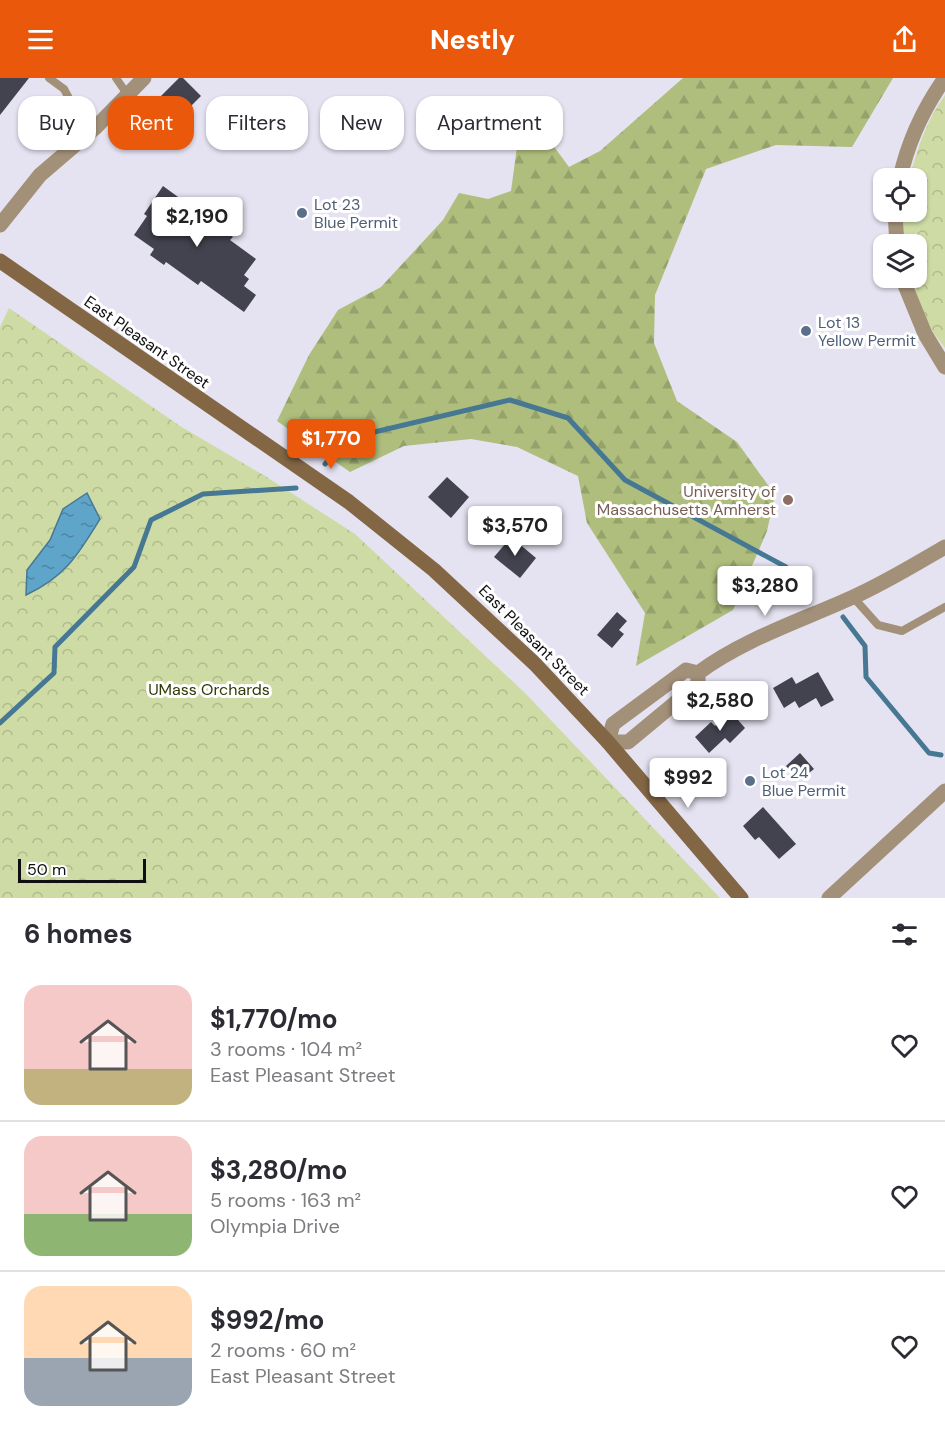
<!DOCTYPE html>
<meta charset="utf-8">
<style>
:root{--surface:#fff;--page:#f7f7f7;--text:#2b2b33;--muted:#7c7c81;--line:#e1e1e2;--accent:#ea580c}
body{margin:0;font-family:"DM Sans",sans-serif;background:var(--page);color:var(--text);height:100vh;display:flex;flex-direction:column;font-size:22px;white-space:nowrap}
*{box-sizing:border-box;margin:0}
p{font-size:20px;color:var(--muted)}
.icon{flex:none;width:33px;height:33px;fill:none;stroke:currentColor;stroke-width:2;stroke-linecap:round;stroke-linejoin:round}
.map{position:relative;height:820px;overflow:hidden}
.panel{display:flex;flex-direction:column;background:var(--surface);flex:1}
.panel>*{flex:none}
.banner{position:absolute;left:18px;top:18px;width:600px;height:54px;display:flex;gap:12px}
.buttons{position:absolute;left:873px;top:90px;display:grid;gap:12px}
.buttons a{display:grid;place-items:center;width:54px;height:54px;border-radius:12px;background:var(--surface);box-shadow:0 2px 4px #0004;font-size:30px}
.scale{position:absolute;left:18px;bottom:15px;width:128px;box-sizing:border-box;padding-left:6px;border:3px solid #0f0e13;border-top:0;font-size:16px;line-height:21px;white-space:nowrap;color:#0f0e13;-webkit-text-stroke:4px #fff;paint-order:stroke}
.price{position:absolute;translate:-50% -51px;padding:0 14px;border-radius:6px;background:#fff;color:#222;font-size:20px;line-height:39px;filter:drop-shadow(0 2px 3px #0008)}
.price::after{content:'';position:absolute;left:50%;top:36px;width:18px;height:14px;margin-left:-9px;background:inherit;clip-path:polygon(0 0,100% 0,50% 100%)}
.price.current{background:var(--accent);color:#fff}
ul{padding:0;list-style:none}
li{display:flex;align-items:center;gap:18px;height:150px;padding:0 24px}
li+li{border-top:2px solid var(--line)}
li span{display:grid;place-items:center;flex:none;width:168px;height:120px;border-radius:18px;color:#555}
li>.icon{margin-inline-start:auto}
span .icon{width:72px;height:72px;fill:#fffc;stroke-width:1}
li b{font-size:26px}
h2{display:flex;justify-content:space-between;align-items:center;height:72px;padding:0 24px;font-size:26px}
.tag{padding:0 21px;border-radius:18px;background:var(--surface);box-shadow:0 2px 4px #0004;font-size:21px;line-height:54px}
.tag.current{background:var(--accent);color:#fff}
header{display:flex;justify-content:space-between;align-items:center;height:78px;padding:0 24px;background:var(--accent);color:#fff;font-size:27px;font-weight:700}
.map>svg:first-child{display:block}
.forest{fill:url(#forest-firs)}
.park{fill:url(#park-crowns)}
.water{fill:url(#water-ripples);stroke:#477893;stroke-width:1.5}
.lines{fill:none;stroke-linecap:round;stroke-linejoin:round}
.stream{stroke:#477893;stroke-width:5}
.building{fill:#43434f}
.lane{stroke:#a39079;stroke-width:8}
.street{stroke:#a39079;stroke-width:15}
.secondary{stroke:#836745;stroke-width:15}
.service-dot{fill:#5c6f8a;stroke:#fff;stroke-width:2}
.education-dot{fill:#8d6e63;stroke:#fff;stroke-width:2}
.labels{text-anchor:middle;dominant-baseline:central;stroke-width:6;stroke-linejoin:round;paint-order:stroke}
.service-label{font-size:16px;fill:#4e5e75;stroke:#fff;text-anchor:start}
.street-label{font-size:16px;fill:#0f0e13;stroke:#fff}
.education-label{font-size:16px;fill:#785e54;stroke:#fff;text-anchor:end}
.park-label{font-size:16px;fill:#313906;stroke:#fff}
</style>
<header><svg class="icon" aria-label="menu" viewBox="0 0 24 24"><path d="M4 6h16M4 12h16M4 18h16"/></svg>Nestly<svg class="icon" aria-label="share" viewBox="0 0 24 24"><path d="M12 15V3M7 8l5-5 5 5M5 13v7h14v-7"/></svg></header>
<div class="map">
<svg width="945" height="820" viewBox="0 0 945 820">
<defs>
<pattern id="forest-firs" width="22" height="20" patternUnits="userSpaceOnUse" patternTransform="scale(1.5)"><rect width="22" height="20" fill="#afbe7d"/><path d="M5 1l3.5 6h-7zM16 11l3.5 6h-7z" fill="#95a26b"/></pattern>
<pattern id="park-crowns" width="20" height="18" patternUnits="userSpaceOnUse" patternTransform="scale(1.5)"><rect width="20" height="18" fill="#cedba4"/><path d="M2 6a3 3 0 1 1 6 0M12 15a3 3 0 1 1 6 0" fill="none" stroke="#b0bb8c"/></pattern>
<pattern id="water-ripples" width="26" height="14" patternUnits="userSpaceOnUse" patternTransform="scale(1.5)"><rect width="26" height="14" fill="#5fa5ca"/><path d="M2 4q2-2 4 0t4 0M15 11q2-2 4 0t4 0" fill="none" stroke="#4d85a3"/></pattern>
</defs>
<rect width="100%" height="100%" fill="#e5e2f1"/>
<!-- forest -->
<path class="forest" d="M683,0H893L852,69L776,67L706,91L655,217L654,265L677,323L737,364L775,417L767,453L733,532L636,588L645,535L587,445L578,398L517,369L471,361L404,368L350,394L277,343L309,277L338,232L381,209L443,142L459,115L488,121L511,113L517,69L547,59L569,89L600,73Z"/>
<!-- park -->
<g class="park">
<path d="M945,17V270L930,250L909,200H916V166H905L903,135L916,134V100H910C916,72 928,40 945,17Z"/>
<path d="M9,230L180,348L265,398L355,456L525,615L720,820H0V249Z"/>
</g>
<!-- water -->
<path class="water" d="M87,415L100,441C78,477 65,499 26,517L27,492L50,462L63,431Z"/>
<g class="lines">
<!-- stream -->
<g class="stream">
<path d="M325,386L349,360L510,322L568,340L625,402L786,489"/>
<path d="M843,539L865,568L866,599L929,675L941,677"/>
<path d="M0,645L54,595L55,569L134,489L151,442L203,416L296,410"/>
</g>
</g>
<!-- building -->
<g class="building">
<path d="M0,0H29L0,37Z"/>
<path d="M179,0H183L201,18L176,43L156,23Z"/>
<path d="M163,108L233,159L230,162L256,181L244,197L249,201L244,208L256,217L244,234L201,203L198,207L166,184L164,187L150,177L154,171L134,157L147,138L144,136Z"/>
<path d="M447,399L469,419L451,440L428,419Z"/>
<path d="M511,459L536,480L520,500L494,479Z"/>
<path d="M617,534L627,543L619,552L624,556L612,570L597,557Z"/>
<path d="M818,594L834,622L821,629L816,620L799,630L795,623L784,630L773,610L792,599L796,606Z"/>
<path d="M731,634L745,650L730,665L725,660L709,675L695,659L711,644L715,648Z"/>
<path d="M800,675L814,691L799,703L786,688Z"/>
<path d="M763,729L796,766L779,781L759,759L755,762L743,748Z"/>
</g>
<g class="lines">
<!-- lane -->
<g class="lane">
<path d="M49,0L64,11L88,56"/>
<path d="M116,0L127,16"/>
<path d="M853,519L878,547L902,553L945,529"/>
</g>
<!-- street -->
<g class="street">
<path d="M900,100C908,64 923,31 945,0"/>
<path d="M895,134L897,166"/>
<path d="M0,147L40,97L96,49L144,0"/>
<path d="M902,200L925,256L945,289"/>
<path d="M698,595V606L628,664H608L613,646L686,592L698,595C744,561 800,543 851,520C883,506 914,487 945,469"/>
<path d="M829,820L945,713"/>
</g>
<!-- secondary -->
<path class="secondary" d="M0,183L349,424L434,492L535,586L608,664L741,820"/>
</g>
<!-- markers -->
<g class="service-dot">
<circle cx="302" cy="135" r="6"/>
<circle cx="806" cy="253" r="6"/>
<circle cx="750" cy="703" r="6"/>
</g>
<circle class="education-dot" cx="788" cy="422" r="6"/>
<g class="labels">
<!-- service labels -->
<g class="service-label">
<text x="314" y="126">Lot 23<tspan x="314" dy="18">Blue Permit</tspan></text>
<text x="818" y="244">Lot 13<tspan x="818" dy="18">Yellow Permit</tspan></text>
<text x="762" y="694">Lot 24<tspan x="762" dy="18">Blue Permit</tspan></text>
</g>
<!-- street labels -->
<g class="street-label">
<text transform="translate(147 264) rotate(35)">East Pleasant Street</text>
<text transform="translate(534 562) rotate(45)">East Pleasant Street</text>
</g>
<!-- education labels -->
<g class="education-label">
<text x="776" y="413">University of<tspan x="776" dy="18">Massachusetts Amherst</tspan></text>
</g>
<!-- park labels -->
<g class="park-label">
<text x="209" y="611">UMass Orchards</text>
</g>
</g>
</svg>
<div class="buttons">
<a><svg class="icon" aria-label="locate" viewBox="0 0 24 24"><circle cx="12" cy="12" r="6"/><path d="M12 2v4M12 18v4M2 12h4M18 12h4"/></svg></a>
<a><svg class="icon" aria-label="layers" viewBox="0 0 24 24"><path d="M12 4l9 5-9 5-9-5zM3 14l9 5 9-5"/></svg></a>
</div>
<div class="scale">50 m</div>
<b class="price" style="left:197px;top:170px">$2,190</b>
<b class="price current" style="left:331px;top:392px">$1,770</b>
<b class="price" style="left:515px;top:479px">$3,570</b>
<b class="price" style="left:765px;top:539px">$3,280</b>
<b class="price" style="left:720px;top:654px">$2,580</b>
<b class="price" style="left:688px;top:731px">$992</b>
<div class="banner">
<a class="tag">Buy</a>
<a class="tag current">Rent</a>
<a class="tag">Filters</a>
<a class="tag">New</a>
<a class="tag">Apartment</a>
</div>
</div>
<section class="panel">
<h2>6 homes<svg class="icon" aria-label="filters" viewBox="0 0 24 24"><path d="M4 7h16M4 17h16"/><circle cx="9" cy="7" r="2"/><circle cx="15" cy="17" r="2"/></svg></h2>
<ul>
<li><span style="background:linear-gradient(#f6c9c9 70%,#c2b280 0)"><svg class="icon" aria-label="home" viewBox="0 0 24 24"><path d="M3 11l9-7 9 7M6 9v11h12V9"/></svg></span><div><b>$1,770/mo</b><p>3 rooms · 104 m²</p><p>East Pleasant Street</p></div><svg class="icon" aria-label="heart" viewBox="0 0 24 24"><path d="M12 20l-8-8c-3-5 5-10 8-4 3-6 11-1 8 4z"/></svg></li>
<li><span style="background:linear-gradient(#f6c9c9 65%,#8fb573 0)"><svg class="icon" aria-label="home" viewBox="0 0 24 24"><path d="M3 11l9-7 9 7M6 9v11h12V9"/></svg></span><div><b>$3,280/mo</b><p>5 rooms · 163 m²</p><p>Olympia Drive</p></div><svg class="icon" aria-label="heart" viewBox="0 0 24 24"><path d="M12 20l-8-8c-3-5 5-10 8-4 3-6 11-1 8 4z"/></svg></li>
<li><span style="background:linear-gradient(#ffd9b3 60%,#9aa5b1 0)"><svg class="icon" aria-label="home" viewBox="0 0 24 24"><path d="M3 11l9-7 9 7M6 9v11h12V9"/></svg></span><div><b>$992/mo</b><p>2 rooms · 60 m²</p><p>East Pleasant Street</p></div><svg class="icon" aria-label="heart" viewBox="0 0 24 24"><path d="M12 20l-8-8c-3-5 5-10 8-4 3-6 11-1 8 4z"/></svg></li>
</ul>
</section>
